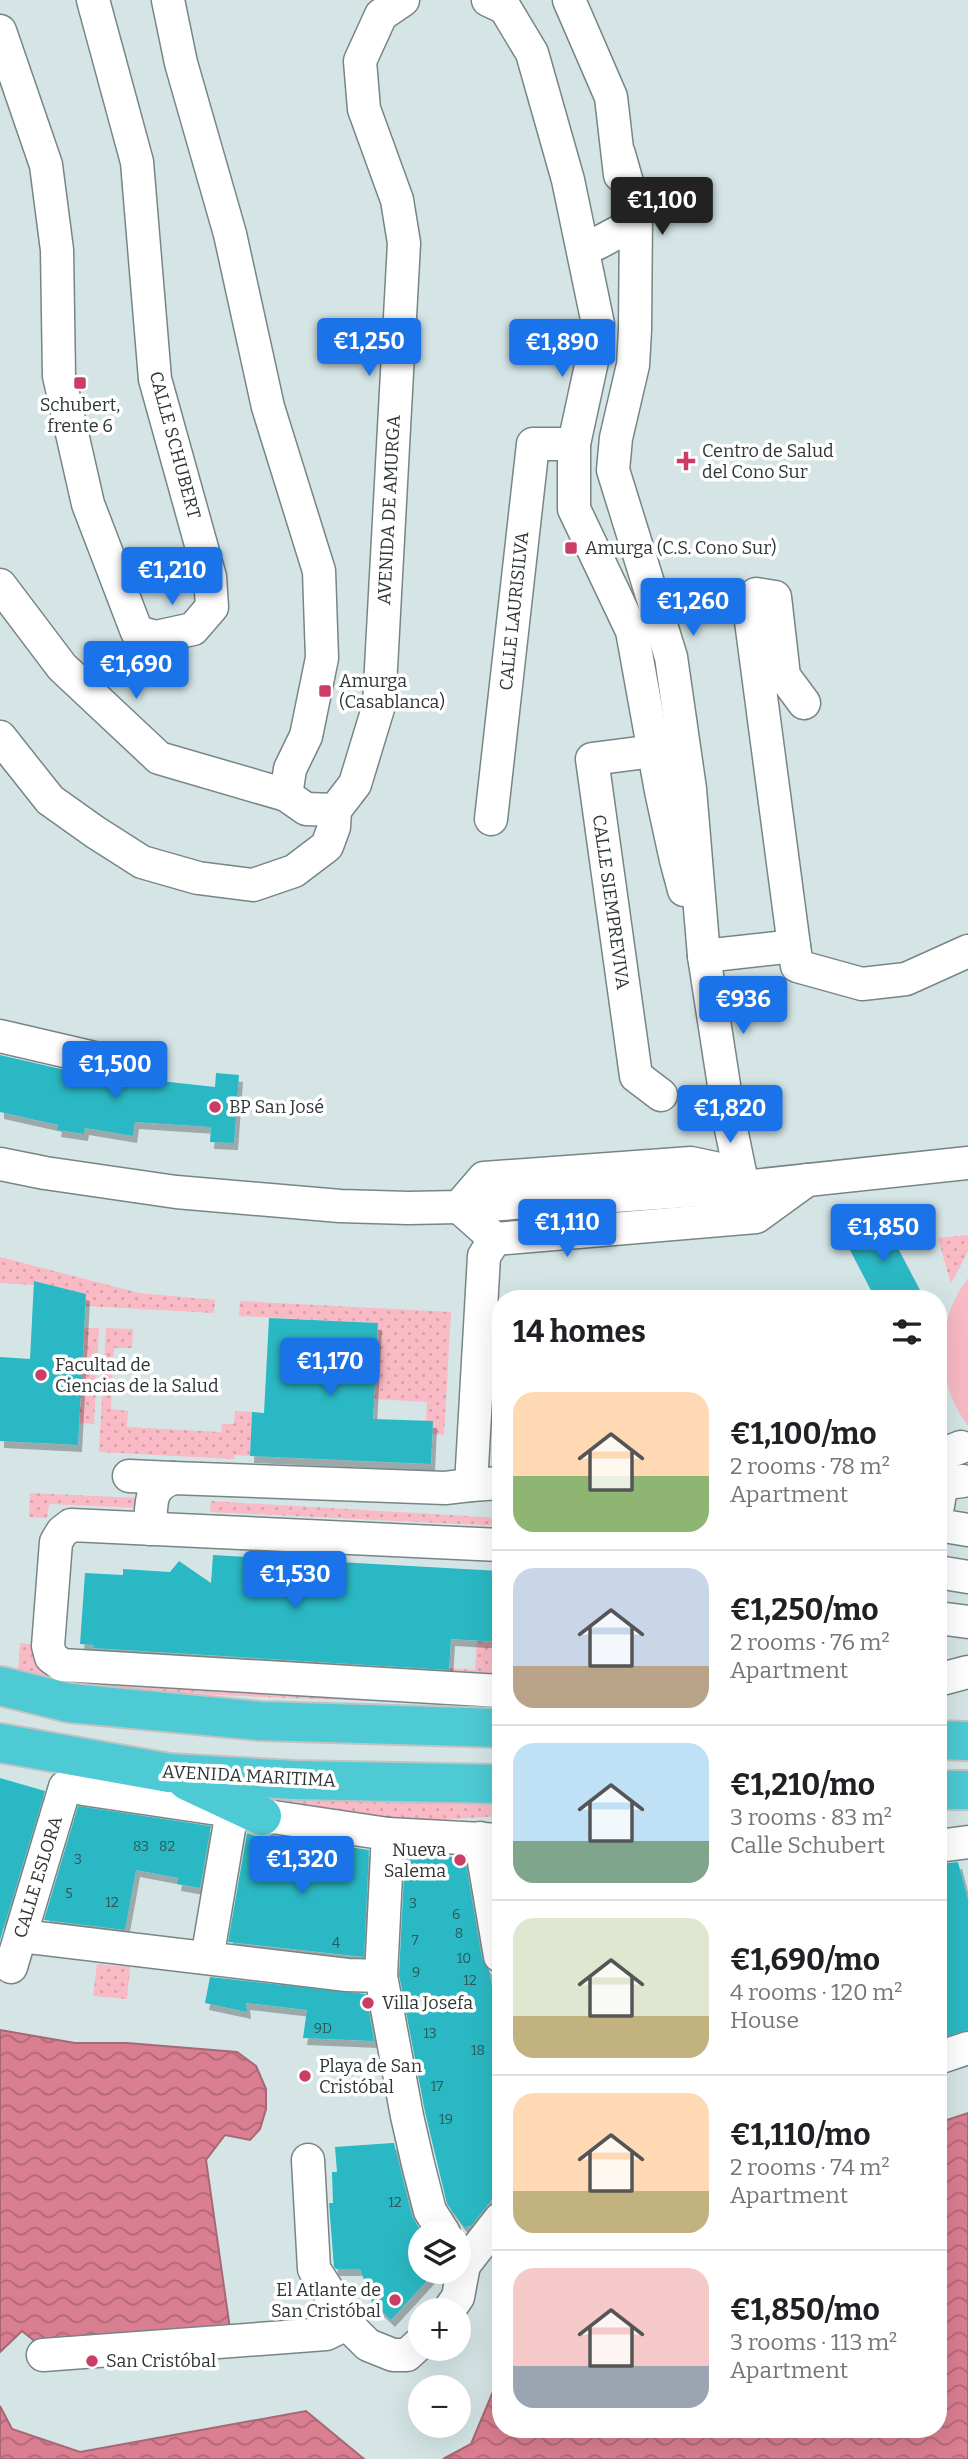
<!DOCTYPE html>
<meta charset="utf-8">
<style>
:root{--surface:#fff;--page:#f6f6f6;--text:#202124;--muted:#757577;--line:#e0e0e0;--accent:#1a73e8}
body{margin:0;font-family:Bitter,serif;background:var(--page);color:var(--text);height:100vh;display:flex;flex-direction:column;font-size:26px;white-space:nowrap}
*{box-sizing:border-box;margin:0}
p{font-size:23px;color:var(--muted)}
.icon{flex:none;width:38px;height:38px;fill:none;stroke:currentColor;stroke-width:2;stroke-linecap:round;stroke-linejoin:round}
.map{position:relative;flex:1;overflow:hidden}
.panel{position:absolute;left:492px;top:1290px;width:455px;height:1148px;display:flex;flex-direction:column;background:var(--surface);border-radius:28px;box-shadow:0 7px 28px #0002}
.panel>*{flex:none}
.fabs{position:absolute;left:408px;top:2221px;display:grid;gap:14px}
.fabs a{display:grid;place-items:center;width:63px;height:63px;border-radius:50%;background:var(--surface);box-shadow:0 7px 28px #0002;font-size:35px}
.price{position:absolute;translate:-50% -60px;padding:0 16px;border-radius:7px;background:var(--accent);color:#fff;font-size:23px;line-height:46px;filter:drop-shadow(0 2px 4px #0008)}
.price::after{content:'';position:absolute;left:50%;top:42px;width:21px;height:16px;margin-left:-10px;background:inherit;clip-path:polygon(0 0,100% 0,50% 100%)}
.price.selected{background:#222;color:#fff}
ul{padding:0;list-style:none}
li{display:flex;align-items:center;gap:21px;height:175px;padding:0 21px}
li+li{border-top:2px solid var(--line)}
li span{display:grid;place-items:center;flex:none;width:196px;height:140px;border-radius:21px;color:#555}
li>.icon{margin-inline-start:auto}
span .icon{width:84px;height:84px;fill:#fffc;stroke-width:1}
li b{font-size:30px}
h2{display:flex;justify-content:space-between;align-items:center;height:84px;padding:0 21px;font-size:30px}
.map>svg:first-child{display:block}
.park{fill:url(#park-dots)}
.pitch{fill:#f9bac5}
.water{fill:url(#water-waves);stroke:#a76876;stroke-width:2}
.building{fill:#2ab9c4;filter:url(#shadow)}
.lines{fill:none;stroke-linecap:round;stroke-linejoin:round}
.minor-casing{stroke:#778587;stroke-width:35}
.highway-casing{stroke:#c1c3c3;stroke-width:42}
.minor{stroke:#fff;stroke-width:32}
.highway{stroke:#4dcad4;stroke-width:38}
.poi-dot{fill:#cb3d66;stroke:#fff;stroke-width:2.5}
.labels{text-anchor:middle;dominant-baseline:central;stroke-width:7;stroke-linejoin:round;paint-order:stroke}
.number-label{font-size:14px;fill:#2e575a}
.poi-label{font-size:18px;fill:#303636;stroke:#fff;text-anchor:start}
.street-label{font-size:18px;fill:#303636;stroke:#fff}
</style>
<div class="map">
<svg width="968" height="2459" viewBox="0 0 968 2459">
<defs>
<pattern id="park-dots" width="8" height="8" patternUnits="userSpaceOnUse" patternTransform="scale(1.75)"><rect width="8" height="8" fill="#f9bac5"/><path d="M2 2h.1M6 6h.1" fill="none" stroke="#d6a0aa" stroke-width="1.8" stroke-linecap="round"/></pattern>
<pattern id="water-waves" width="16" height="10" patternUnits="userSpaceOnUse" patternTransform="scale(1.75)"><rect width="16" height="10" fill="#da7e91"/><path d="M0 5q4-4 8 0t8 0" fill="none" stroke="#b16877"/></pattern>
<filter id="shadow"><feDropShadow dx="4" dy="7" stdDeviation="0" flood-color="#0004"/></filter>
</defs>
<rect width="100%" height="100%" fill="#d5e5e6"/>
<!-- park -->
<g class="park">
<path d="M968,1235V1251L951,1284L938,1238Z"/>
<path d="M0,1257L139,1293L215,1300L214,1313L85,1306V1294L34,1281V1285L0,1283Z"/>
<path d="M240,1301L451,1312L444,1435L432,1434L426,1421L427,1402L374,1399L378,1323L239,1316Z"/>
<path d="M84,1328H99L94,1424L79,1423Z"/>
<path d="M106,1328L133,1329L132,1348H114L111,1409L128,1411L127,1427L221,1432L222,1424H234L235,1411L252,1412L250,1456L234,1455V1459L99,1452Z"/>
<path d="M30,1493L139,1498L138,1508L49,1504L47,1518L29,1517Z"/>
<path d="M211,1501L500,1518V1526L210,1512Z"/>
<path d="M477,1641L500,1642V1680L449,1676V1668L475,1670Z"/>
<path d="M20,1643L39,1645L38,1667L81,1674L500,1706L193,1694L100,1686L18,1670Z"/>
<path d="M250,1799L500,1802V1816L406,1822Z"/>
<path d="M97,1964L130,1967L127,1999L93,1996Z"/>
</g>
<!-- pitch -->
<path class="pitch" d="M968,1278V1426C935,1382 934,1322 968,1278Z"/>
<!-- water -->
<g class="water">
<path d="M0,2030L75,2043H127L237,2052L256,2066L266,2089V2109L260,2129L250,2140L225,2135L206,2160L230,2329L37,2343L22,2331L0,2352Z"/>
<path d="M968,2113V2459H443L471,2444L500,2375V2429H938V2123Z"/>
<path d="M0,2406L12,2429L80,2452L306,2411L364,2459H0Z"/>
</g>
<!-- building -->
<g class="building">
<path d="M0,1055L126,1084H134L142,1079L215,1087L216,1073L239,1075L234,1143L210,1142L211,1127L135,1122L133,1136L85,1128L84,1134L57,1130L58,1125L0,1112Z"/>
<path d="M883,1220L924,1298H875L850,1250L845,1240Z"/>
<path d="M34,1281L86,1294L78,1445L0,1441V1357L30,1359Z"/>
<path d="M269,1318L378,1323L373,1419L433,1421L431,1464L250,1456L252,1412L264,1413Z"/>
<path d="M213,1555L500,1571V1642L451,1639L449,1670L93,1648L94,1645L80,1644L85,1573L123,1575V1569L170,1572L179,1561L211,1583Z"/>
<path d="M0,1778L45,1791L0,1940Z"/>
<path d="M78,1806L211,1826L200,1888L177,1884L178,1878L136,1870L125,1930L44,1920Z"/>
<path d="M247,1833L263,1838L271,1835L369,1850L364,1957L228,1942Z"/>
<path d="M405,1853L465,1858L482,1959L489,1970L500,2033V2189L471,2226L464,2227L447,2204L425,2112L399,1975Z"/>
<path d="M958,1862L968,1900V2030L938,2039V1864Z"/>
<path d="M210,1977L366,1994L374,2041L303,2038L307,2010L246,2003L247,2012L205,2003Z"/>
<path d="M392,2143H394L412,2216L422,2233H420V2272H435L391,2320L372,2302L360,2269H336L334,2267L329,2203H333L332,2172H337L335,2147Z"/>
</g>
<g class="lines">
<defs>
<g id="minor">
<path d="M168,0L181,63L230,234L268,407L319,571L322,658L306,736L290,769L286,795"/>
<path d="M488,0L505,8L532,53L568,180L598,324L592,361L574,444V509L632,631L661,791L676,860L684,890"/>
<path d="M569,0L611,97L620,175"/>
<path d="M0,31L46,165L57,250L59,376L88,504L137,632L156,637L193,629L212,607L210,577L155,379L137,162L93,0"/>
<path d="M619,154L636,214L635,330L633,365L616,438L613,470L671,657L690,789L704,956L730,1124L743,1187"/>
<path d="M596,244L624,229"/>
<path d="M0,585L62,667L159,758L286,795L306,809L335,810"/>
<path d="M0,737L50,800L95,832L142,862L198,878L253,885L294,871L327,846L334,827L335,810"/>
<path d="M654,751L592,759L636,1076L661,1095"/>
<path d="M335,810L355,784L379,705L404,243L397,200L364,109L360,61L381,15L403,0"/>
<path d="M491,819L533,444H574"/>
<path d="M794,946L749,606L756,594L775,597L784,676L804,703"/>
<path d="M704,956L794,946L797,966L862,984L906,979L968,951"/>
<path d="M0,1036L129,1066"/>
<path d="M0,1164L45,1173L176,1192L340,1206L408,1208L459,1207L743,1187L968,1163"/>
<path d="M459,1207L495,1239L756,1217L807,1180"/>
<path d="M459,1207L484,1178L691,1163L719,1169L743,1187"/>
<path d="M495,1239L484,1256L471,1485L500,1483"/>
<path d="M938,1456L961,1447"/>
<path d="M129,1476L173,1478"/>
<path d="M938,1506L941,1487L947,1483L963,1481"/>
<path d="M938,1525L968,1530"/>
<path d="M150,1529C152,1505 147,1488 173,1478L445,1488L471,1485"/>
<path d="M500,1545L71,1525L62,1532L56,1542L48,1646L51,1657L62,1665L500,1691"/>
<path d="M938,1572L968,1577"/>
<path d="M938,1618L968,1622"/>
<path d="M938,1680L968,1672"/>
<path d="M83,1789L388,1834L500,1840"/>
<path d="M388,1834L381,1976L407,2116L418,2164L430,2211L444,2233"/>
<path d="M480,1838L500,1956"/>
<path d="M938,1846L968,1842"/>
<path d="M21,1936L347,1975L381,1976"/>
<path d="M210,1941L232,1811"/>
<path d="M11,1967L65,1787"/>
<path d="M938,2058L968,2048"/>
<path d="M308,2160L314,2269L354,2331L368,2345L393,2355H407L420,2343"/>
<path d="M464,2265L500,2219"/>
<path d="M449,2310L458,2297L464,2265L458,2257"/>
<path d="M43,2355L326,2334L349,2323"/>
</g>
<g id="highway">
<path d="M0,1686L70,1703L260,1721L500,1728"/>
<path d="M938,1740L968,1741"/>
<path d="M0,1743L169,1773L294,1780L500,1784"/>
<path d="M187,1781L262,1816"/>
<path d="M938,1790H968"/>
</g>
</defs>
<!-- minor casing -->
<use href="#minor" class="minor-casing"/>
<!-- highway casing -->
<use href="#highway" class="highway-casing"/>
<!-- minor -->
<use href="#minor" class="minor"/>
<!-- highway -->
<use href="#highway" class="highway"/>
</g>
<!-- markers -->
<g class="poi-dot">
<rect x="73" y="376" width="14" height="14" rx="3.5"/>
<path d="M682.5 450.5h7v7h7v7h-7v7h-7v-7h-7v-7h7z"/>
<rect x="564" y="541" width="14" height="14" rx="3.5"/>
<rect x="318" y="684" width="14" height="14" rx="3.5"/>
<circle cx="215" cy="1107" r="7"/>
<circle cx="41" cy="1375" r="7"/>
<circle cx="460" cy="1860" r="7"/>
<circle cx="368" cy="2003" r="7"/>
<circle cx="305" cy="2076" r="7"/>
<circle cx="395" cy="2300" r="7"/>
<circle cx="92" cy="2361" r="7"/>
</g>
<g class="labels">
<!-- number labels -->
<g class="number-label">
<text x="141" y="1846">83</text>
<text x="167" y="1846">82</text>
<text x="78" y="1859">3</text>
<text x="69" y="1893">5</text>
<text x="112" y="1902">12</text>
<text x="413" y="1903">3</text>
<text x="456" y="1914">6</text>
<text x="459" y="1933">8</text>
<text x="415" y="1940">7</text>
<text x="336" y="1943">4</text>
<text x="464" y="1958">10</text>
<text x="416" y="1972">9</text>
<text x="470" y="1980">12</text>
<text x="323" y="2028">9D</text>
<text x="430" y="2033">13</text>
<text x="478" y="2050">18</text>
<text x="437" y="2086">17</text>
<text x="446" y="2119">19</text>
<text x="395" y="2202">12</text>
</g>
<!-- poi labels -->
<g class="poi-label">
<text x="80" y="405" text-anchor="middle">Schubert,<tspan x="80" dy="21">frente 6</tspan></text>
<text x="702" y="451">Centro de Salud<tspan x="702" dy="21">del Cono Sur</tspan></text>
<text x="585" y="548">Amurga (C.S. Cono Sur)</text>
<text x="339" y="681">Amurga<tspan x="339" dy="21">(Casablanca)</tspan></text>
<text x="229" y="1107">BP San José</text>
<text x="55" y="1365">Facultad de<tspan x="55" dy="21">Ciencias de la Salud</tspan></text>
<text x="446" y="1850" text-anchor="end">Nueva<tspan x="446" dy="21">Salema</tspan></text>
<text x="382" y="2003">Villa Josefa</text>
<text x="319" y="2066">Playa de San<tspan x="319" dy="21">Cristóbal</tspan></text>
<text x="381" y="2290" text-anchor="end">El Atlante de<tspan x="381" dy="21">San Cristóbal</tspan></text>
<text x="106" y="2361">San Cristóbal</text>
</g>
<!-- street labels -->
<g class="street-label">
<text transform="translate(175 445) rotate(75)">CALLE SCHUBERT</text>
<text transform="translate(389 510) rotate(-87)">AVENIDA DE AMURGA</text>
<text transform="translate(514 611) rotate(-84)">CALLE LAURISILVA</text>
<text transform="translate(611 902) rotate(82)">CALLE SIEMPREVIVA</text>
<text transform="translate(249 1776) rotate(3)">AVENIDA MARITIMA</text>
<text transform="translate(38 1877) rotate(-73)">CALLE ESLORA</text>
</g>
</g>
</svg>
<div class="fabs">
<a><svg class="icon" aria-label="layers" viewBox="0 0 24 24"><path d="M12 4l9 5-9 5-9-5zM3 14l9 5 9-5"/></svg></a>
<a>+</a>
<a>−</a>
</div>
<b class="price selected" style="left:662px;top:237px">€1,100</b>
<b class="price" style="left:369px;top:378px">€1,250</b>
<b class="price" style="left:562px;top:379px">€1,890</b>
<b class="price" style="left:172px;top:607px">€1,210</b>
<b class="price" style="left:693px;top:638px">€1,260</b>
<b class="price" style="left:136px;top:701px">€1,690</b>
<b class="price" style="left:743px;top:1036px">€936</b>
<b class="price" style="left:115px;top:1101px">€1,500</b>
<b class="price" style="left:730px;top:1145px">€1,820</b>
<b class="price" style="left:567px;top:1259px">€1,110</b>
<b class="price" style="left:883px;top:1264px">€1,850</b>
<b class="price" style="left:330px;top:1398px">€1,170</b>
<b class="price" style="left:295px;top:1611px">€1,530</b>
<b class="price" style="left:302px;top:1896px">€1,320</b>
<section class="panel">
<h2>14 homes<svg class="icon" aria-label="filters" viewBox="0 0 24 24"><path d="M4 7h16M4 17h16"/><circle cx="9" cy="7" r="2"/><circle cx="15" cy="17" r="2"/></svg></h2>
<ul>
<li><span style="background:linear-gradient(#ffd9b3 60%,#8fb573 0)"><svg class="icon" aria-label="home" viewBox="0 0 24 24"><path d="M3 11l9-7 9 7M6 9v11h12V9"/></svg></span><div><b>€1,100/mo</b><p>2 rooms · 78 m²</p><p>Apartment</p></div></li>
<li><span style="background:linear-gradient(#c9d6e8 70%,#b9a48a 0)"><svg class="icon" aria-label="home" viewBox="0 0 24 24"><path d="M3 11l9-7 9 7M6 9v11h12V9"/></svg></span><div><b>€1,250/mo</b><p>2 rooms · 76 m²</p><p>Apartment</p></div></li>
<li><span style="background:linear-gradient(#bfe0f5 70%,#7fa58c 0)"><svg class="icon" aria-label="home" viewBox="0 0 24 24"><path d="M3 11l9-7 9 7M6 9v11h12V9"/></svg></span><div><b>€1,210/mo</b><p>3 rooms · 83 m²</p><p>Calle Schubert</p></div></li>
<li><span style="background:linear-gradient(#dfe7d0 70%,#c2b280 0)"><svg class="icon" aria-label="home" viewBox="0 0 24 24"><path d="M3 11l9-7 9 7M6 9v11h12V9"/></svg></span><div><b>€1,690/mo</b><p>4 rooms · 120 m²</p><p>House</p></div></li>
<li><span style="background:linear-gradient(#ffd9b3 70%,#c2b280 0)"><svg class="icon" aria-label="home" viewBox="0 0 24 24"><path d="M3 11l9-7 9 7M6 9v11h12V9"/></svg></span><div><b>€1,110/mo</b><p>2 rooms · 74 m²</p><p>Apartment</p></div></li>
<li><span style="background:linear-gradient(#f6c9c9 70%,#9aa5b1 0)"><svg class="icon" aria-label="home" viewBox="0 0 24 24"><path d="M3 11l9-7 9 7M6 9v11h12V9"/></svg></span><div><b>€1,850/mo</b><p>3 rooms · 113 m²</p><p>Apartment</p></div></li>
</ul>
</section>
</div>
